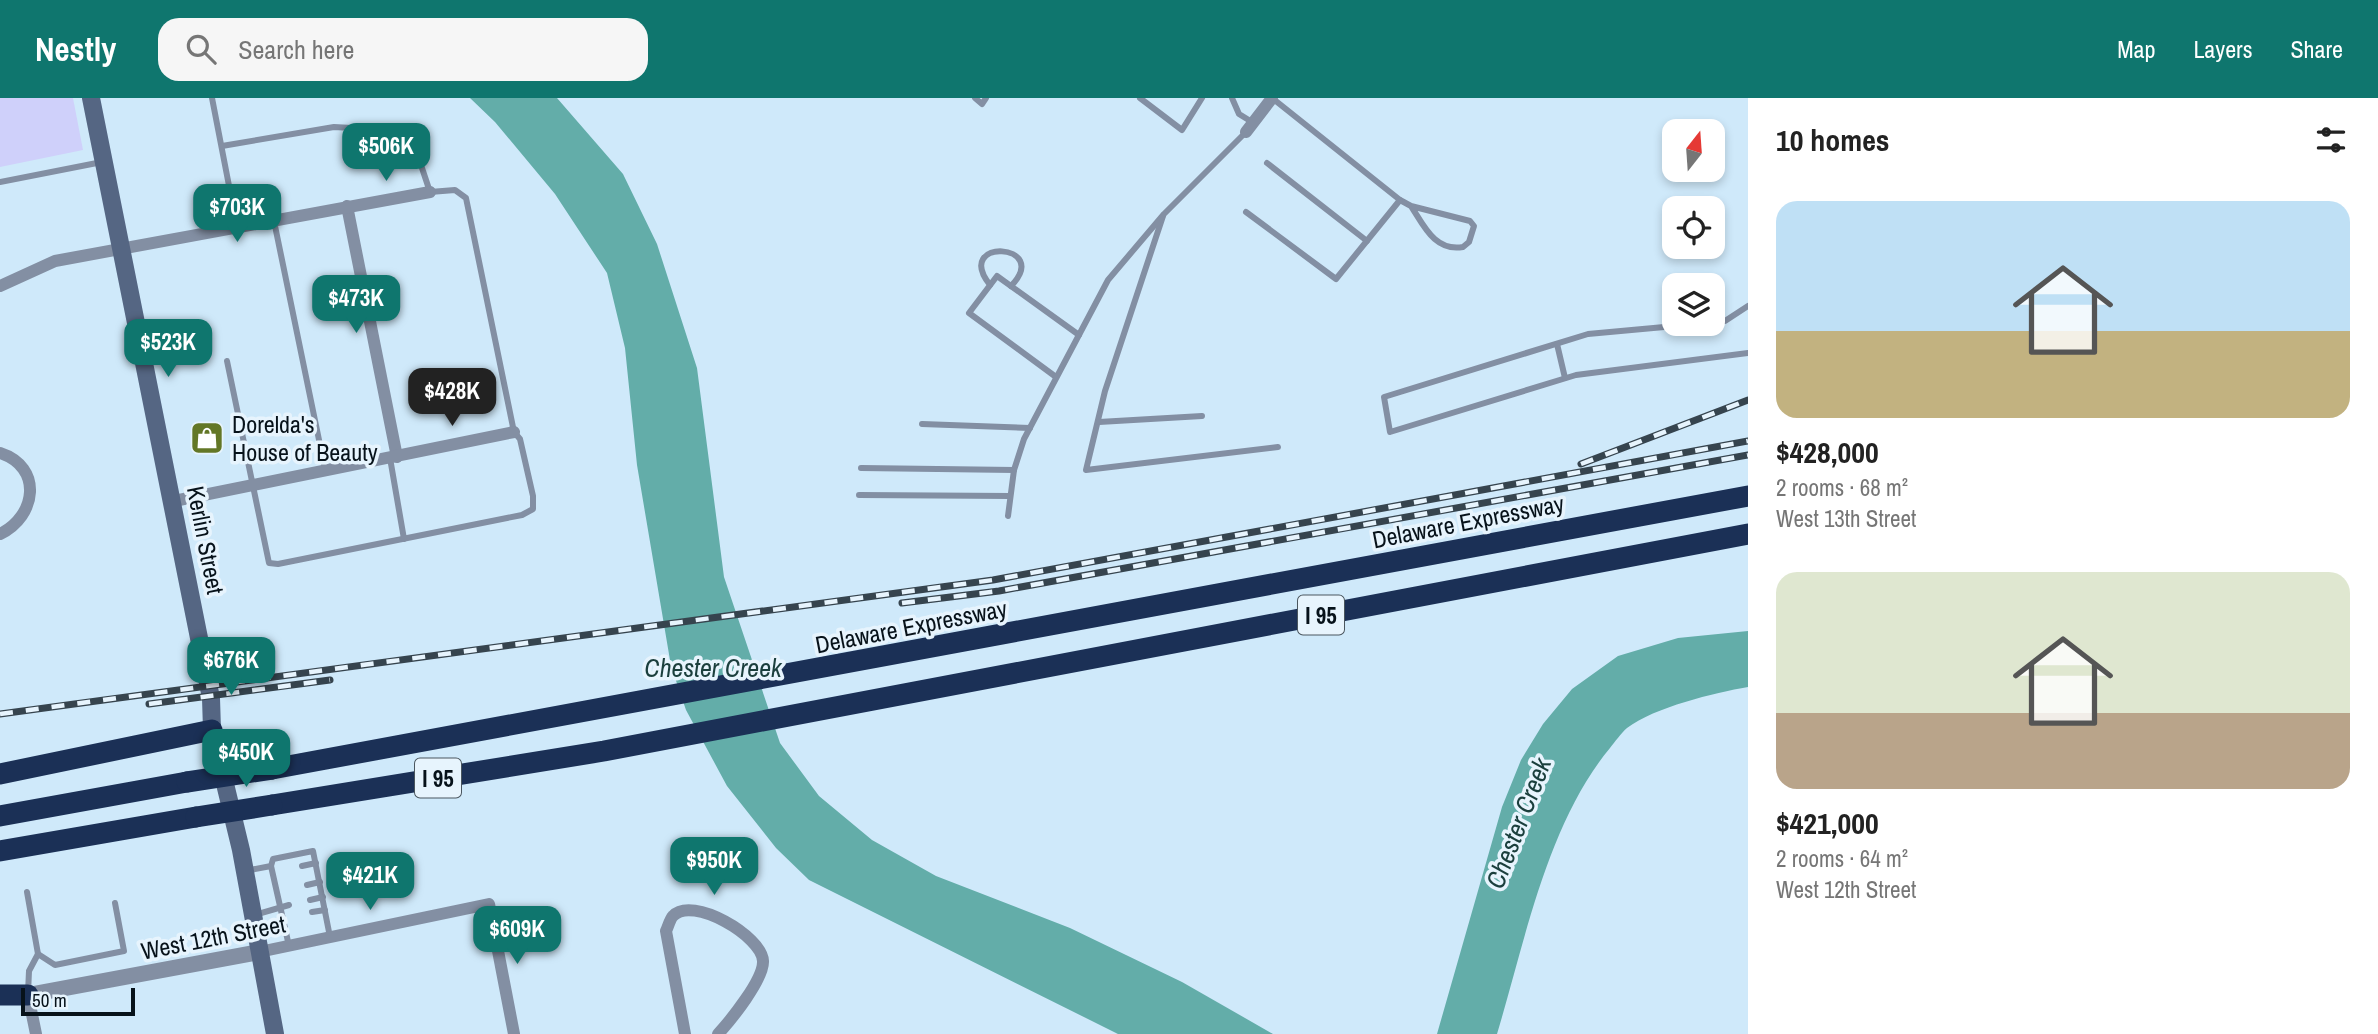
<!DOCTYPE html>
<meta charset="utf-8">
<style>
:root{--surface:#fff;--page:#f6f6f6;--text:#222;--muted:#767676;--accent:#0f766e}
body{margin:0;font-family:"Archivo Narrow",sans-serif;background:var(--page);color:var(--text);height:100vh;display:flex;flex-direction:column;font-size:26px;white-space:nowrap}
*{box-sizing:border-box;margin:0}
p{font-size:23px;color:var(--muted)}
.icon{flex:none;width:38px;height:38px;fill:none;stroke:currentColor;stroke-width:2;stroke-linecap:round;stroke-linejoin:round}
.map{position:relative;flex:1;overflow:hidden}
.details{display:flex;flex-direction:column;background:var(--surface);width:630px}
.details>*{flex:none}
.needle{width:46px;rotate:17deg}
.controls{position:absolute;left:1662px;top:21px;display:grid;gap:14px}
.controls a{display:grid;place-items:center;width:63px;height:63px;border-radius:14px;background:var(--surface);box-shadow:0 4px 10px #0003;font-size:35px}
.scale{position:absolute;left:21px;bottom:18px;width:114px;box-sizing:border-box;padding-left:7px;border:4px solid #07121a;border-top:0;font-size:19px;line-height:24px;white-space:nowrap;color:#07121a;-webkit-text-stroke:5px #e7f4fd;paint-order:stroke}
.price{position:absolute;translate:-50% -60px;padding:0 16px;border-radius:14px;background:var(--accent);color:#fff;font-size:23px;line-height:46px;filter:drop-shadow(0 2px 4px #0008)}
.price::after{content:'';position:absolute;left:50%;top:42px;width:21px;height:16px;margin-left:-10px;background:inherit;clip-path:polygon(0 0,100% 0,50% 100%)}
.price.on{background:#222;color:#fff}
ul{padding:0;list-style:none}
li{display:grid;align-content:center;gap:14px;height:371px;padding:0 28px}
li span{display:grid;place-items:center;height:217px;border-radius:21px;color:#555}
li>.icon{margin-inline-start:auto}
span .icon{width:126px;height:126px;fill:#fffc;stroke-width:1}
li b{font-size:30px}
h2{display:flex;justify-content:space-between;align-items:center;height:84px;padding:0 28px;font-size:30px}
header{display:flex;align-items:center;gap:42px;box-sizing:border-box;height:98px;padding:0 35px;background:var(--accent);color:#fff}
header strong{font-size:33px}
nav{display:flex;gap:38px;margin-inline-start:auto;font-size:24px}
.search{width:490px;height:63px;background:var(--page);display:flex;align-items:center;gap:18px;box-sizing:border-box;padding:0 24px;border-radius:21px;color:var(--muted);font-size:26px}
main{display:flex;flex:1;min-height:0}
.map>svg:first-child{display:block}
.green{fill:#cfd0fa}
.water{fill:#63ada9}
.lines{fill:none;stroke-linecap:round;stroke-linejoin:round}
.service{stroke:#838fa3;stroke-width:6}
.minor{stroke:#838fa3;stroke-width:12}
.tertiary{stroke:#838fa3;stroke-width:16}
.secondary{stroke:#556683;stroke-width:18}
.motorway{stroke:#1b3056;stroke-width:21}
.rail-casing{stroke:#36444e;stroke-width:7}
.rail{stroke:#e7f4fd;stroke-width:4.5;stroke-dasharray:13;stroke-linecap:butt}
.motorway-bridge{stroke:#1b3056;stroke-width:21}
.labels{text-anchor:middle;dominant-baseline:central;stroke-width:7;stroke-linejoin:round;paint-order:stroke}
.shield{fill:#e7f4fd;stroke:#4a565e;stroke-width:2}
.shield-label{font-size:23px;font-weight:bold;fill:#07121a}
.poi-label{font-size:24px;fill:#07121a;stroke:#e7f4fd;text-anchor:start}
.street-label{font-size:24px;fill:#07121a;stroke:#e7f4fd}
.water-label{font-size:26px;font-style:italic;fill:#1b3f3d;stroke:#e7f4fd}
</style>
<header>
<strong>Nestly</strong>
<div class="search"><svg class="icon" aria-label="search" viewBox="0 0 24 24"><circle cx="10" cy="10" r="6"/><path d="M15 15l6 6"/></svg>Search here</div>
<nav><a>Map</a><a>Layers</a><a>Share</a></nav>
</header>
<main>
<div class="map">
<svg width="1748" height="936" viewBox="0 0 1748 936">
<rect width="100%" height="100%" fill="#cfe9fa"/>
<!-- green -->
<path class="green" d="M0,0H73L83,52L0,69Z"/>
<!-- water -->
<g class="water">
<path d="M470,0H557L623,76L657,146L697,270L724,479L780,645L819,698L872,742L936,778L1070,830L1182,884L1273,936H1118L809,782L776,750L727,688L686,612L671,568L637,367L625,250L607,175L555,96L495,24Z"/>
<path d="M1748,533V589C1714,595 1655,609 1627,630C1621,635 1615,644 1610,650C1547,726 1525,843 1497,936H1437L1502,709L1521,662L1543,626L1572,591L1618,558L1678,540Z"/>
</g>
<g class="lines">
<!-- service -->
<g class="service">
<path d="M212,0L237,129"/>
<path d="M975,0L982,6L986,0"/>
<path d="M1140,0L1182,32L1202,0"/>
<path d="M1232,0L1239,16L1252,24"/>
<path d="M222,48L334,29L352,30L420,64L430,94L455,92L466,100L514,334L520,341L533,398V411L522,417L278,466L269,465L227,263"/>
<path d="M1267,65L1367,143"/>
<path d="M0,84L102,64"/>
<path d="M1400,102L1411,108L1470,123L1474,128L1469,144L1463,149C1435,154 1424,128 1411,108"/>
<path d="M1246,114L1336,181L1400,102L1272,0"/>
<path d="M1163,118L1105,293L1086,372L1278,349"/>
<path d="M274,123L325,371"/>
<path d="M990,187C952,139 1053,145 1011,188"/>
<path d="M1713,224L1725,223L1748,208"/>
<path d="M1697,226L1588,236L1384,299L1390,334L1576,277L1748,255"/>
<path d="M1557,246L1565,280"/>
<path d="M1056,279L969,215L997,178L1079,237"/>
<path d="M1099,324L1202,318"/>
<path d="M922,326L1030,330"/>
<path d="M390,360L404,441"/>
<path d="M861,370L1014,372"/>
<path d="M859,397L1010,398"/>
<path d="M1008,418L1014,372L1024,341L1108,182L1164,116L1246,34"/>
<path d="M271,768L289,848"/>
<path d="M302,768L316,765"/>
<path d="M245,773L271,768L273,761L313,753L330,839"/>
<path d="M307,787L320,784"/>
<path d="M27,794L38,856L29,873L28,895"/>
<path d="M310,802L323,799"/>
<path d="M312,814L325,812"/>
<path d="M254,817L289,807"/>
<path d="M38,856L55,867L124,853L115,805"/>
</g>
<!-- minor -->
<g class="minor">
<path d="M1246,34L1272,0"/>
<path d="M347,108L397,359"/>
<path d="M0,188L55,163L430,94"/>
<path d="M0,355C43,369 37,418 0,436"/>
<path d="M174,403L514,334"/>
<path d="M259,854L489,806L514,936"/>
<path d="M28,897L36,936"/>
<path d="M685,936L666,833C668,829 670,821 673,818C692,797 762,838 763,863C764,881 731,922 718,936"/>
</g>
<!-- tertiary -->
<path class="tertiary" d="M28,897L259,854"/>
<!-- secondary -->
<path class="secondary" d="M91,0L211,600L212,632L241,752L275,936"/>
<!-- motorway -->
<g class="motorway">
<path d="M272,671L1748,398"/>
<path d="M0,676L212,632"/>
<path d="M272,707L604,653L1748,436"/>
<path d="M0,718L187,684"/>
<path d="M0,753L196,719"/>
<path d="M0,897H28"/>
</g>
<defs>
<g id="rail">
<path d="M1581,366L1748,302"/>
<path d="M902,505L999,493L1748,357"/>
<path d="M149,606L330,582"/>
<path d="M0,616L993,482L1748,343"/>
</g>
</defs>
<!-- rail casing -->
<use href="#rail" class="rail-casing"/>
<!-- rail -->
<use href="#rail" class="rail"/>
<!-- motorway-bridge -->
<g class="motorway-bridge">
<path d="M187,684L272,671"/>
<path d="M196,719L272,707"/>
</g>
</g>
<!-- icons -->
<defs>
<symbol id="shop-square" viewBox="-11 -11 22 22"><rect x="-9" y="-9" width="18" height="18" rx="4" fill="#637726" stroke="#e7f4fd"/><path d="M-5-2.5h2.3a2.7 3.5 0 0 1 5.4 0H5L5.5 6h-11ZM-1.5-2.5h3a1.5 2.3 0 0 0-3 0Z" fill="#fff"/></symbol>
</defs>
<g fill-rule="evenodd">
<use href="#shop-square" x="188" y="321" width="38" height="38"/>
</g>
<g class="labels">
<!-- shield labels -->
<g class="shield">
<rect x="1298" y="497.5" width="46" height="39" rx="5"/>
<rect x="415" y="660.5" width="46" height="39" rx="5"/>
</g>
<g class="shield-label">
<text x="1321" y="517">I 95</text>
<text x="438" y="680">I 95</text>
</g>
<!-- poi labels -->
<g class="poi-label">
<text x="232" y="326">Dorelda's<tspan x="232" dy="28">House of Beauty</tspan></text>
</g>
<!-- street labels -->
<g class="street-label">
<text transform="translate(1468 423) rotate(-11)">Delaware Expressway</text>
<text transform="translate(206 442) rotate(79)">Kerlin Street</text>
<text transform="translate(911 528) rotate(-11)">Delaware Expressway</text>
<text transform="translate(213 839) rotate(-11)">West 12th Street</text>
</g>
<!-- water labels -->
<g class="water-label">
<text x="713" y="569">Chester Creek</text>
<text transform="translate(1518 725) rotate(-69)">Chester Creek</text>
</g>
</g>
</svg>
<div class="controls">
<a><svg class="needle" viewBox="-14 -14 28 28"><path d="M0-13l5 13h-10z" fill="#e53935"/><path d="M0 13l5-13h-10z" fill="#767676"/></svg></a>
<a><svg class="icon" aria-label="locate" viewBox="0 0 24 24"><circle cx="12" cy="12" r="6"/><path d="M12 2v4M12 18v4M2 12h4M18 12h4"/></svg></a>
<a><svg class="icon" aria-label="layers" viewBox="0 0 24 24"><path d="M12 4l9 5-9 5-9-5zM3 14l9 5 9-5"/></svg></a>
</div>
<div class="scale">50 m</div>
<b class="price" style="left:386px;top:85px">$506K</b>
<b class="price" style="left:237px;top:146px">$703K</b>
<b class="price" style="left:356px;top:237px">$473K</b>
<b class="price" style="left:168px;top:281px">$523K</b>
<b class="price on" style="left:452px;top:330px">$428K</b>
<b class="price" style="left:231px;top:599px">$676K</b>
<b class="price" style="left:246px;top:691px">$450K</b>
<b class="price" style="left:714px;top:799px">$950K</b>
<b class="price" style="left:370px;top:814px">$421K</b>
<b class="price" style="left:517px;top:868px">$609K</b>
</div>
<section class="details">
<h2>10 homes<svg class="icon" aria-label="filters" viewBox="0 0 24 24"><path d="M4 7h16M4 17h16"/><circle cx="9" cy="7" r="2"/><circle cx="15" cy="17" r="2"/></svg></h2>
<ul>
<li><span style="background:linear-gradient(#bfe0f5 60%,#c2b280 0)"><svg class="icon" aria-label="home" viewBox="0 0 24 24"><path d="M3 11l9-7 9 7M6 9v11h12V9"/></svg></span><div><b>$428,000</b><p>2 rooms · 68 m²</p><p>West 13th Street</p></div></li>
<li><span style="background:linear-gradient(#dfe7d0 65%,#b9a48a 0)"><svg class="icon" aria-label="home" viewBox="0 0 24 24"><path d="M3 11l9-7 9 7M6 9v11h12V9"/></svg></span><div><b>$421,000</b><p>2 rooms · 64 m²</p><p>West 12th Street</p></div></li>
</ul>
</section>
</main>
